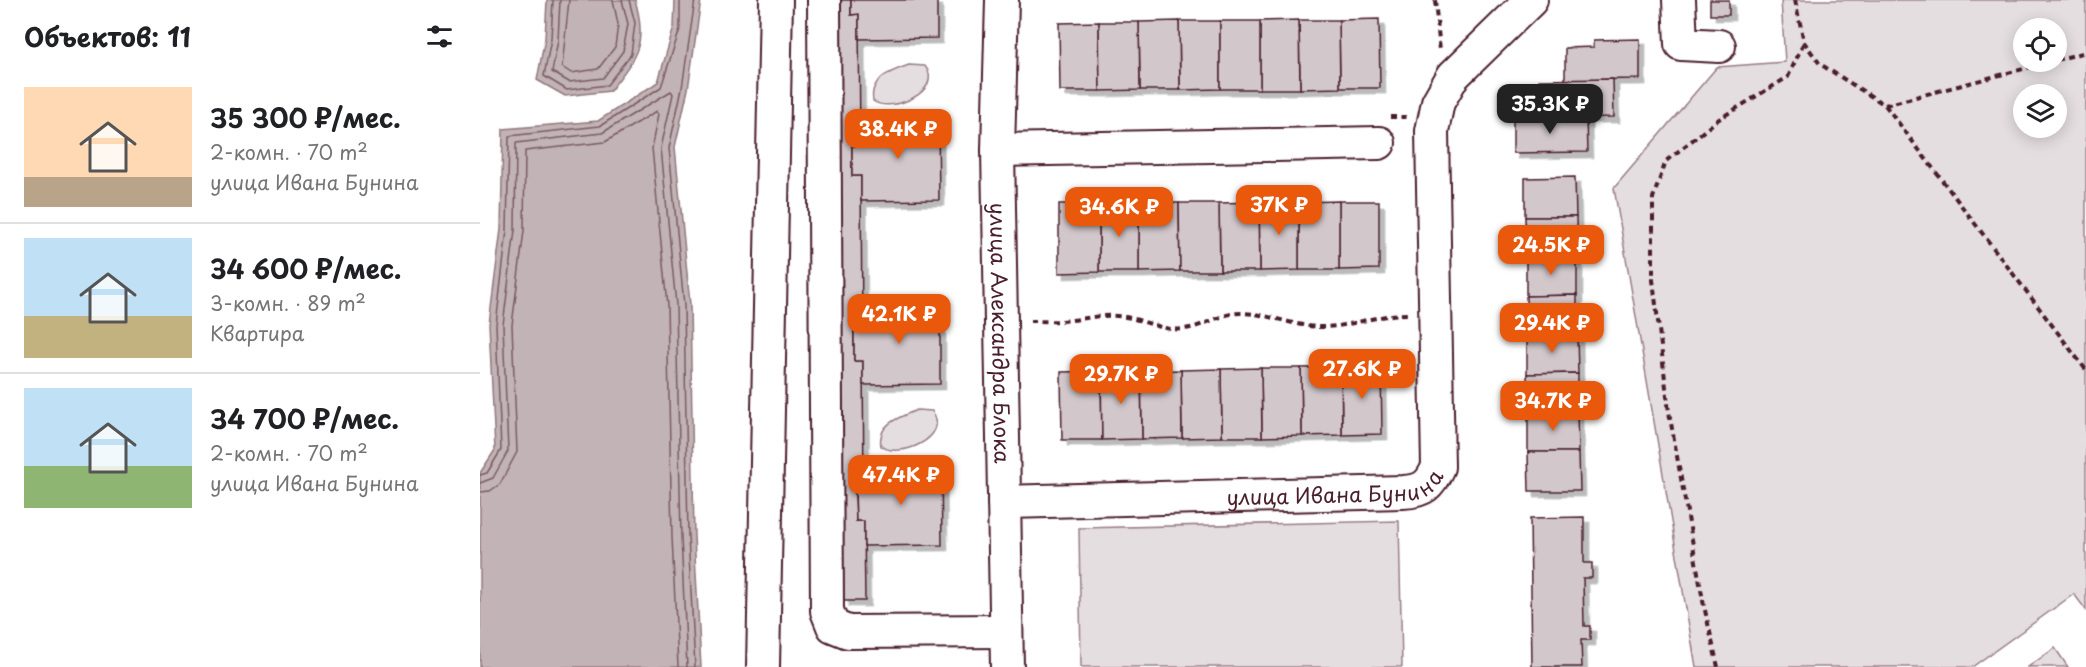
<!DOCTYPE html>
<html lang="ru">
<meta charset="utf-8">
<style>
:root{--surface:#fff;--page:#f2f2f2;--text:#202124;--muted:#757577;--line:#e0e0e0;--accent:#ea580c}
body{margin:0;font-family:"Playpen Sans",sans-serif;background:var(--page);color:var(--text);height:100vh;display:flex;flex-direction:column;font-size:22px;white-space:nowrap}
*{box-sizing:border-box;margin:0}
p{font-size:20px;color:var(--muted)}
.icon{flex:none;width:33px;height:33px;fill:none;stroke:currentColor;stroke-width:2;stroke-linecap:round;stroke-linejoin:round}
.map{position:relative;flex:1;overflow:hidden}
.panel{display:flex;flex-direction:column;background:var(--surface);width:480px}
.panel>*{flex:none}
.buttons{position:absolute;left:1533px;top:18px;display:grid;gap:12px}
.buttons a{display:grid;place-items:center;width:54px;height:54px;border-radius:50%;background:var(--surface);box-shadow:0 3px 15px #0003;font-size:30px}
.price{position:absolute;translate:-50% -51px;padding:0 14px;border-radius:12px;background:var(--accent);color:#fff;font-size:20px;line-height:39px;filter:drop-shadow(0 2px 3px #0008)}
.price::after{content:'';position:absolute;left:50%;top:36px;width:18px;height:14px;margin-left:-9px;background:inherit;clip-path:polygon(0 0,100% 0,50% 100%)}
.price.selected{background:#222;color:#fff}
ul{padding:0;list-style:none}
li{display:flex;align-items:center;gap:18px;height:150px;padding:0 24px}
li+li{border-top:2px solid var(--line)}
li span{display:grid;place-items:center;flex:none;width:168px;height:120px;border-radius:0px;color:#555}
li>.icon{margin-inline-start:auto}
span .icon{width:72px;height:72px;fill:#fffc;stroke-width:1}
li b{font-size:26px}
h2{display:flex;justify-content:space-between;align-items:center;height:72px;padding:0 24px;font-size:26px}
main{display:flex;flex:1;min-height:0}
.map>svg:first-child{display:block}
.green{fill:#e5dee0;stroke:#987e86;stroke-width:1.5;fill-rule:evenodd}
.water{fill:#c1b3b6;stroke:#91787e;stroke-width:1.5}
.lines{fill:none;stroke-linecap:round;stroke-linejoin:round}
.shore{stroke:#7a5a63;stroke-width:1.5}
.building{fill:#d2c7cb;stroke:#4a1f2b;stroke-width:1.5;filter:url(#shadow)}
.minor-casing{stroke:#4a1f2b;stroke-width:36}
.path{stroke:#4a1f2b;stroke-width:4;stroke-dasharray:6 4.5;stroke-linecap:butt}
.minor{stroke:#fff;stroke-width:32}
.labels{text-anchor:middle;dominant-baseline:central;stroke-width:6;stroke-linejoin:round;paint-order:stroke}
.street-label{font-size:21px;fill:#4a1f2b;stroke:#fff}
</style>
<main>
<section class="panel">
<h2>Объектов: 11<svg class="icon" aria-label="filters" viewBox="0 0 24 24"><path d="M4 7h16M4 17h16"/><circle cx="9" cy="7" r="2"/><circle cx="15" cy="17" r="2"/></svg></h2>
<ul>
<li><span style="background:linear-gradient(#ffd9b3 75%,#b9a48a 0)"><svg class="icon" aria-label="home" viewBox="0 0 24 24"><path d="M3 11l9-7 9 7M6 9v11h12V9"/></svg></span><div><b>35 300 ₽/мес.</b><p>2-комн. · 70 m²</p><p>улица Ивана Бунина</p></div></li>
<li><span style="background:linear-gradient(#bfe0f5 65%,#c2b280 0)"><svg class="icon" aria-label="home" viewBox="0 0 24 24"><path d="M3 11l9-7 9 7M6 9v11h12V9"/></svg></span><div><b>34 600 ₽/мес.</b><p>3-комн. · 89 m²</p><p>Квартира</p></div></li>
<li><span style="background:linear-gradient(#bfe0f5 65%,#8fb573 0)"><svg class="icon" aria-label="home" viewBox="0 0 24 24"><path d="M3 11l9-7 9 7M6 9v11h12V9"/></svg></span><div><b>34 700 ₽/мес.</b><p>2-комн. · 70 m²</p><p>улица Ивана Бунина</p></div></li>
</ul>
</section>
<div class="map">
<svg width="1606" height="667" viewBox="0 0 1606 667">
<defs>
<filter id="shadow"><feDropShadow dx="5.5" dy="5.5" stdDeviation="0" flood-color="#0004"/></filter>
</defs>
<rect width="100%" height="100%" fill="#fff"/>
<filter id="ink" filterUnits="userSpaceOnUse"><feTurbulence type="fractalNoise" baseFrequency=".0167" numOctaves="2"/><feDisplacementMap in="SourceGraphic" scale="12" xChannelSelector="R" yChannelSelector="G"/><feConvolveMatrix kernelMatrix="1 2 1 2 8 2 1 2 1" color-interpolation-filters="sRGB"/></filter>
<g filter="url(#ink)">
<!-- green -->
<g class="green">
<path d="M1301,0H1606V610L1594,594L1492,667H1216L1134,188L1237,67L1305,62ZM1544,28H1576V62H1544ZM1544,94H1576V128H1544Z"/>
<path d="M429,65L445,66C465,91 411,114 393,101C389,78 412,71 429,65Z"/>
<path d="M437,410L452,411C472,437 419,460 401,446C397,424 419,417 437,410Z"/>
<path d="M919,521L922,667H601L599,528Z"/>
<path d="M1575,648L1588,667H1548Z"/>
</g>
<!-- water -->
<g class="water">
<path d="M67,0H155C168,44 156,57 130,91L85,96L57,80L65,38Z"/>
<path d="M195,0H221L208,89L195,147L210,304L214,536L221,667H0V473L15,450L9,324L21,229L23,129L118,121L178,82L194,27Z"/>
</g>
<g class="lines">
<!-- shore -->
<g class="shore">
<path d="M73,0L71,39L64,76L87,90L127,85L151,54L155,23L149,0"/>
<path d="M80,0L78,40L72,72L89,82L123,78L143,51L148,24L142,0"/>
<path d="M89,0L82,67L91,73L118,69L135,47L138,24L133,0"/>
<path d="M215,0L202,88L189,148L204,305L208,537L215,667"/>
<path d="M0,475L7,473L21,450L16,325L27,230L29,136L120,126L181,87L200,29V0"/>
<path d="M0,483L13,478L28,451L23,325L35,230L36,143L122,133L191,91L193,94L181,148L196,305L201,537L207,667"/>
<path d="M0,492L10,491L20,484L37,452L32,325L44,231L45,151L125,142L177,111L179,114L172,148L187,306L192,537L198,667"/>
</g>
</g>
<!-- building -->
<g class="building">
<path d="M357,0H371V15L379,14L380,146H372V176H381L382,330H374V361H383L384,491H375L376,521H384L385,601H363Z"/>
<path d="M371,0H457V38L379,39V14L371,15Z"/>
<rect x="1230" y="0" width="19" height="15"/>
<path d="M899,19L900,88H860L859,20Z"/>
<path d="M819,20H859L860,88L820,89Z"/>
<path d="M819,20L820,89H780V21Z"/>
<path d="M699,21H740V89L700,90Z"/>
<path d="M699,21L700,90H660L659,22Z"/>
<rect x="740" y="21" width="40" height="68"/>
<path d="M619,22L620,91H580L579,23Z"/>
<path d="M619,22H659L660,90L620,91Z"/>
<path d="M1160,39V79L1085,80V48L1114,47V40Z"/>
<path d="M1133,79L1134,117L1060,118L1059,80Z"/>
<path d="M1106,117L1107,152L1033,153V118Z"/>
<path d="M458,120L459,200L381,201V176H372V146H380V121Z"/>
<path d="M1095,177L1096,217H1045V178Z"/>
<path d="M859,201H899V269L859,270Z"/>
<path d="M859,201V270H819V202Z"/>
<path d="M779,202H819V270L780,271Z"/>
<path d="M779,202L780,271H740L739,203Z"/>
<path d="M659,203H699L700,271L659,272Z"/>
<path d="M659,203V272H619V204Z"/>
<path d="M699,203H739L740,271H700Z"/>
<path d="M579,204H619V272L579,273Z"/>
<path d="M1045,217H1096L1097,256H1046Z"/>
<path d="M1046,256H1097V295L1046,296Z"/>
<path d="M1097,295V334L1047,335L1046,296Z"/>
<path d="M382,305H460V384L383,385V361H374V330H382Z"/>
<path d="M1097,334L1098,373L1047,374V335Z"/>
<path d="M901,366L902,434L862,435L861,367Z"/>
<path d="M861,367L862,435L822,436L821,368Z"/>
<path d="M781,368H821L822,436L782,437Z"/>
<path d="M781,368L782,437H742L741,369Z"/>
<path d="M741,369L742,437L702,438L701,370Z"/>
<path d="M701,370L702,438L662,439L661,371Z"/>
<path d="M621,371L622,440H582L581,372Z"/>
<path d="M621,371H661L662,439L622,440Z"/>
<path d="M1098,373V412L1048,413L1047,374Z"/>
<path d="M1098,412L1099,452H1048V413Z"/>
<path d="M1048,452H1099L1100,491H1049Z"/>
<path d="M461,465L462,545L384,546V521H376L375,491H384L383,466Z"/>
<path d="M1104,517V563H1112V578H1103L1104,626H1110V640H1101L1102,667H1052L1050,518Z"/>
</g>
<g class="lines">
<defs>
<g id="minor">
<path d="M344,0L347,611L353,626L368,632L526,631"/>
<path id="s1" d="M522,0L518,150L527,667"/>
<path d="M1199,0L1201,44L1239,46"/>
<path d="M518,150L899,143"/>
<path id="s2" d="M524,502L923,492C944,491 950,485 958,467L952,131L958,102L973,76L1051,0"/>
<path d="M283,667L296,0"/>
</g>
</defs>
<!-- minor casing -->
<use href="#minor" class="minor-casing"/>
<!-- path -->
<g class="path">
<path d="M955,0L960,50"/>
<path d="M1315,0L1324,42L1340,64L1405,105L1606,370"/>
<path d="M1576,60L1606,52"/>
<path d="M1405,105L1570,62"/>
<path d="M910,117H927"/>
<path d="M550,321C564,321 578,322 592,320C608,318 620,315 637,316C660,317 681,332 704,329C725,327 739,313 761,313C788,313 814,327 842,327C871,327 898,314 928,314"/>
<path d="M1238,667L1224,606L1189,412L1173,280V198L1186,161L1239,119L1308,77L1324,42"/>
</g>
<!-- minor -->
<use href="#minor" class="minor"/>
</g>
</g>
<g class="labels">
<!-- street labels -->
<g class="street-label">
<text stroke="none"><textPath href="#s1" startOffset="333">улица Александра Блока</textPath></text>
<text stroke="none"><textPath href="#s2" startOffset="332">улица Ивана Бунина</textPath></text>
</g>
</g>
</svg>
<div class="buttons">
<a><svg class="icon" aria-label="locate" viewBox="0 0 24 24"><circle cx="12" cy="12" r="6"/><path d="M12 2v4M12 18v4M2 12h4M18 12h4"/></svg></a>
<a><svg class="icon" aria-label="layers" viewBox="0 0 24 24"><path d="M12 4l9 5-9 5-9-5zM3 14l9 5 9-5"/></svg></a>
</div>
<b class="price selected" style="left:1070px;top:135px">35.3K ₽</b>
<b class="price" style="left:418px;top:160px">38.4K ₽</b>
<b class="price" style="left:799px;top:236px">37K ₽</b>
<b class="price" style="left:639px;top:238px">34.6K ₽</b>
<b class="price" style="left:1071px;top:276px">24.5K ₽</b>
<b class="price" style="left:419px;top:345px">42.1K ₽</b>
<b class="price" style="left:1072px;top:354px">29.4K ₽</b>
<b class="price" style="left:882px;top:400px">27.6K ₽</b>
<b class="price" style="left:641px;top:405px">29.7K ₽</b>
<b class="price" style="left:1073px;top:432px">34.7K ₽</b>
<b class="price" style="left:421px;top:506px">47.4K ₽</b>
</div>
</main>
